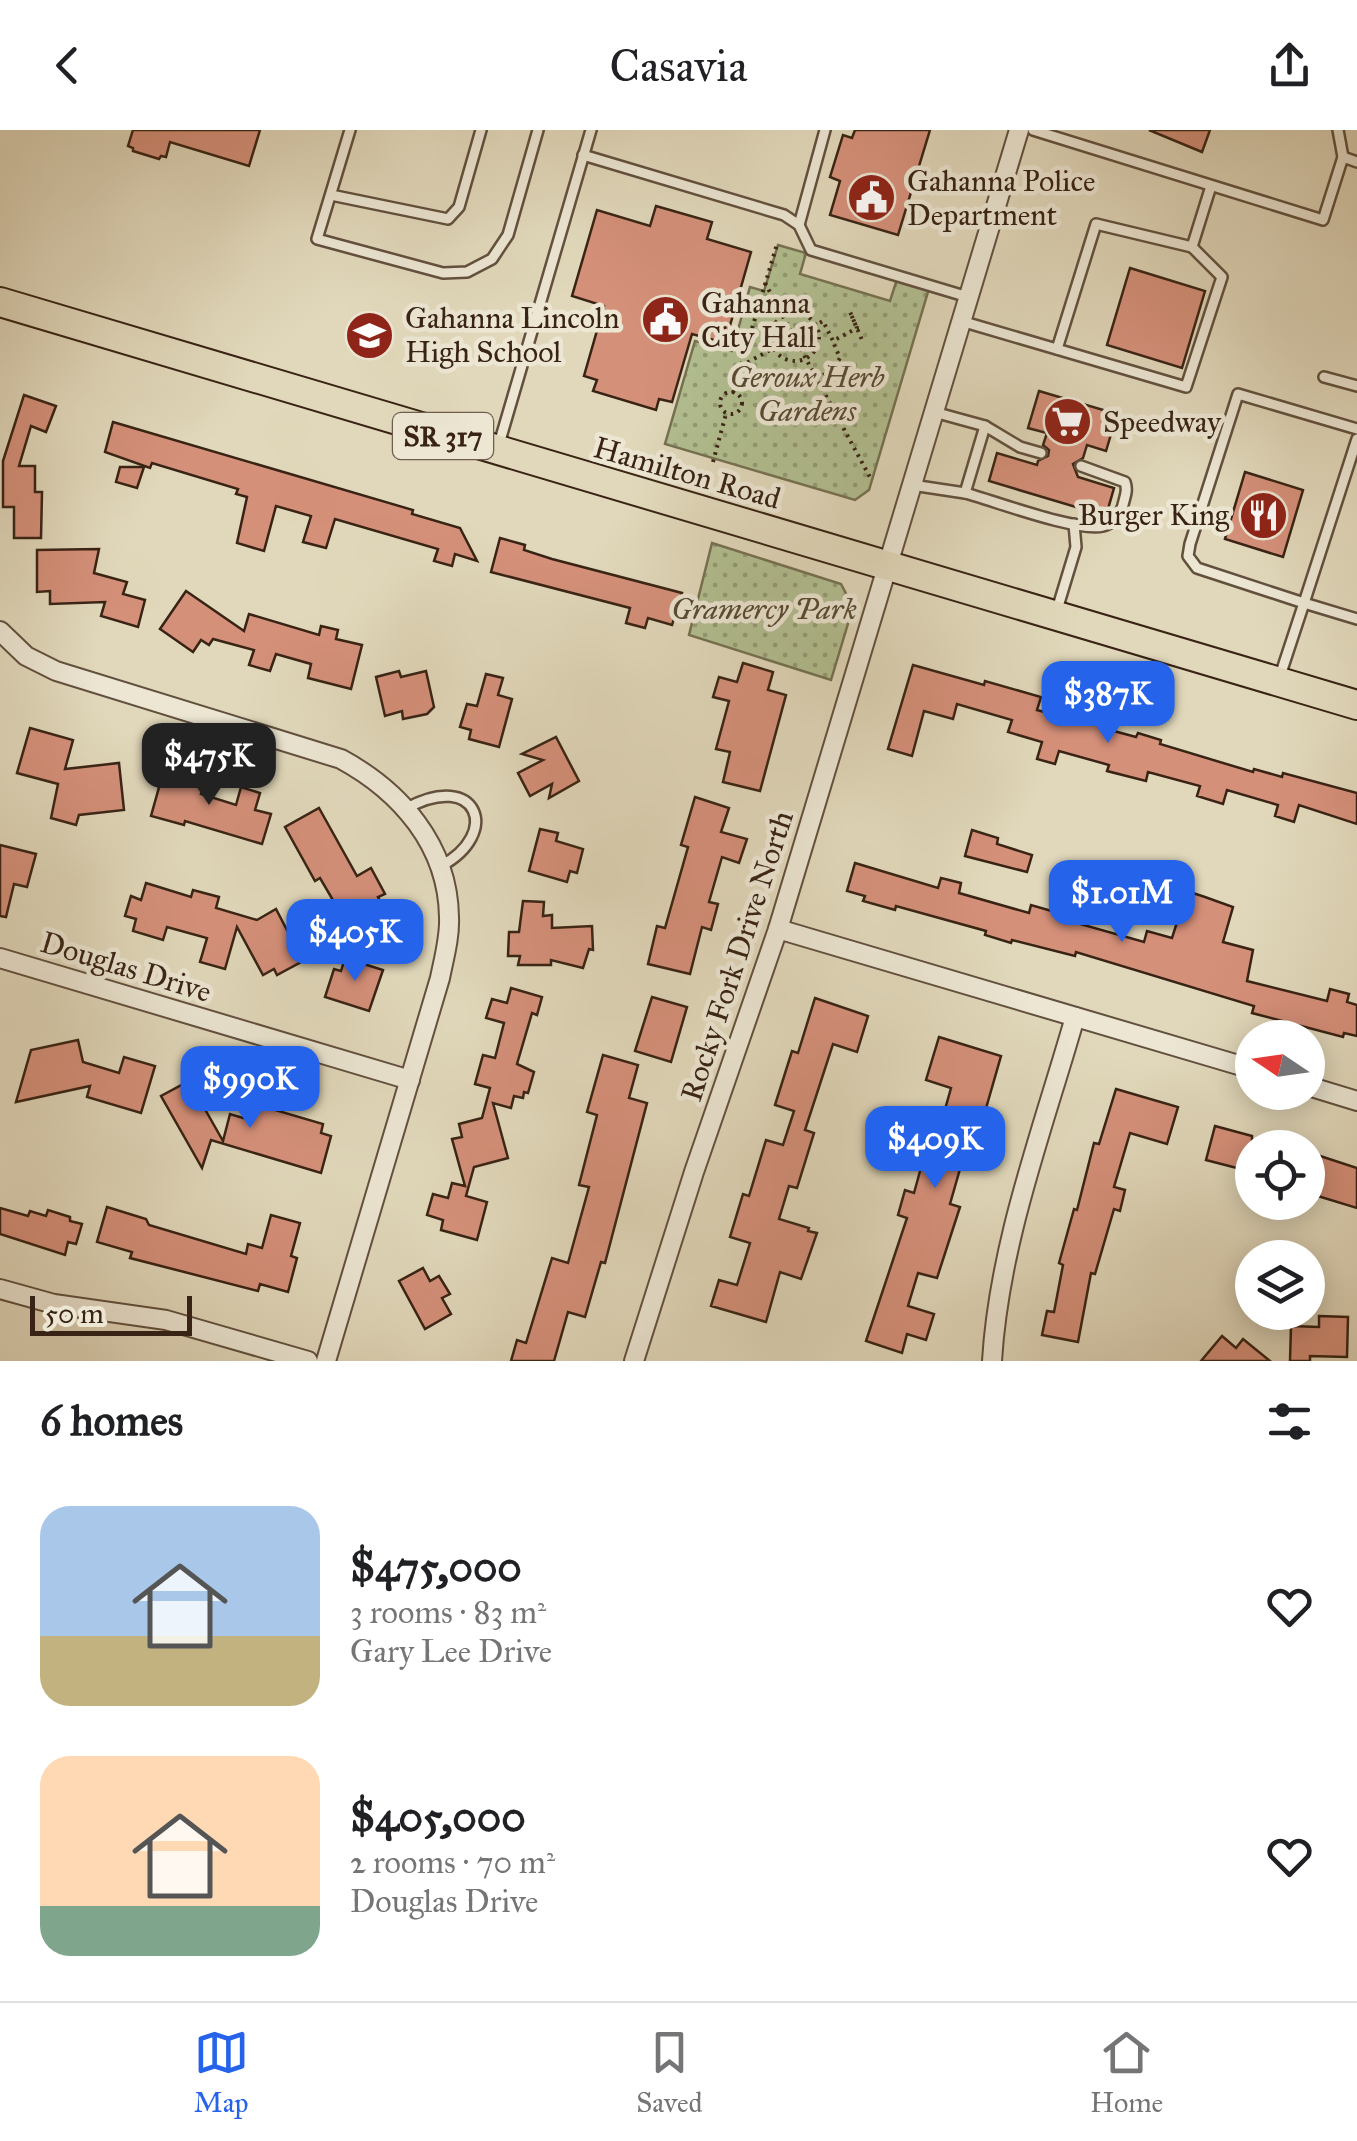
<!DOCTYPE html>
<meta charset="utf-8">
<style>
:root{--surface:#fff;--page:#f6f6f6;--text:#202124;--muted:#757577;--line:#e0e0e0;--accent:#2563eb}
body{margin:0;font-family:"IM FELL Great Primer",serif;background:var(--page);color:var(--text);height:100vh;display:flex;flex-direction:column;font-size:38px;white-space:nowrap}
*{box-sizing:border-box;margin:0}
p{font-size:32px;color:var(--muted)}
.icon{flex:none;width:55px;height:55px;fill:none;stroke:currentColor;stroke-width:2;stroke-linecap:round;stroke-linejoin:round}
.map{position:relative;height:1231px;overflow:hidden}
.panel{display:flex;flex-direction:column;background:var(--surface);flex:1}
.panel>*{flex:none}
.needle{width:65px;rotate:283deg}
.controls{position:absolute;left:1235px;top:890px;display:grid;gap:20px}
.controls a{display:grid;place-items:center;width:90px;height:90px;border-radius:50%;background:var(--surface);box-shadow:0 5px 25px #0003;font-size:50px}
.scale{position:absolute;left:30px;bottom:25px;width:162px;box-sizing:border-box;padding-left:10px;border:5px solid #382314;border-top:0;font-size:28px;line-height:35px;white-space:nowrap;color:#382314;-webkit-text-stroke:8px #ece6d3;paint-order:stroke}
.price{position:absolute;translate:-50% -85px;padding:0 22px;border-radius:20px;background:var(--accent);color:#fff;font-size:32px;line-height:65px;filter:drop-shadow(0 2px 5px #0008)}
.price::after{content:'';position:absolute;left:50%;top:60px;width:30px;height:22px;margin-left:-15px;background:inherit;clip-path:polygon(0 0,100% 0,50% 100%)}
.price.on{background:#222;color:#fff}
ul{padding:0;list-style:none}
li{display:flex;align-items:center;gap:30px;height:250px;padding:0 40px}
li span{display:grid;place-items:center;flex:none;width:280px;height:200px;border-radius:30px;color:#555}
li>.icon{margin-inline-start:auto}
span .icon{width:120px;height:120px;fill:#fffc;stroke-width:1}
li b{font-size:42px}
h2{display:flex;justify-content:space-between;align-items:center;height:120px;padding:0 40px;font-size:42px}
header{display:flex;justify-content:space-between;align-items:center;height:130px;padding:0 40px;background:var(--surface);font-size:45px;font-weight:600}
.tabs{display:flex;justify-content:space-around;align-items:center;height:140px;border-top:2px solid var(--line);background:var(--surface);font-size:28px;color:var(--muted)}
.tabs a{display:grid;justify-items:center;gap:5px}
.tabs .on{color:var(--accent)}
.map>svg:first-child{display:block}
.park{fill:url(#park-dots);stroke:#757152;stroke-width:2.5}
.building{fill:#d5907a;stroke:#382314;stroke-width:2.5}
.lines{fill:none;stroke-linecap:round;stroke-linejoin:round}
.lane-casing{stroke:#62503e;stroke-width:14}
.street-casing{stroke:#62503e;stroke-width:22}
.primary-casing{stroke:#382314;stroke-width:32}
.path{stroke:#382314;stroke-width:4;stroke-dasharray:2.5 5;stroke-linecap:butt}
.lane{stroke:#ece6d3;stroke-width:9}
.street{stroke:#ece6d3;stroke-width:18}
.primary{stroke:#e1d8bb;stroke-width:28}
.labels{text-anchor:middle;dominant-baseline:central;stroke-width:9;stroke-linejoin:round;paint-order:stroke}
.shield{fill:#ece6d3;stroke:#6e5e4d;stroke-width:2.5}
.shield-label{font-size:28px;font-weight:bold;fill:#382314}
.poi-label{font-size:30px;fill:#382314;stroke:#ece6d3;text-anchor:start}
.park-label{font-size:30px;font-style:italic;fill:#564a33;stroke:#ece6d3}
.street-label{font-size:30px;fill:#382314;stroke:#ece6d3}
</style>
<header><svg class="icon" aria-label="back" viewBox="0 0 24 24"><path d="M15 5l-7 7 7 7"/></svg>Casavia<svg class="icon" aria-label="share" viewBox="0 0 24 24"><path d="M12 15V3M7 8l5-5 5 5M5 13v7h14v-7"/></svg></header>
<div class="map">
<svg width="1357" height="1231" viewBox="0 0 1357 1231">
<defs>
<pattern id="park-dots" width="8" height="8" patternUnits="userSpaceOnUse" patternTransform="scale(2.5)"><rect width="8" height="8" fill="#b2bf91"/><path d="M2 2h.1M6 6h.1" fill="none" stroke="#929b75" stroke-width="1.8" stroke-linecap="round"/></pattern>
</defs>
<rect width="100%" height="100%" fill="#e1d8bb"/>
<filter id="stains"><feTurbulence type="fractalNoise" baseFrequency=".002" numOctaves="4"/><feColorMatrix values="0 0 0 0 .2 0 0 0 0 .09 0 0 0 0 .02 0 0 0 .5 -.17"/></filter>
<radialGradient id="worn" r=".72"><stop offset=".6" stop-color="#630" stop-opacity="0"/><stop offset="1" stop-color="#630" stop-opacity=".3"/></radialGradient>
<!-- park -->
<g class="park">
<path d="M778,115L806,123L800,144L890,171L898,146L930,155L869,360L855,370L665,314L695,211L732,221L750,157L764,161Z"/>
<path d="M712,413L841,454L853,477L831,550L689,505Z"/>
</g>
<!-- building -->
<g class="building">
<path d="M133,0H260L249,36L170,12L166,27L161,26L159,29L133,21V18L128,16Z"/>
<path d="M855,0H930L898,105L830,85L840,51L830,47L843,5L852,8Z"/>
<path d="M1149,0H1210L1202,22Z"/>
<path d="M656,76L712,92L707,109L751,122L725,213L692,204L672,272L659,269L656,280L593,261L597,250L584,246L604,176L572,166L597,80L650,96Z"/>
<path d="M1130,138L1205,161L1182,238L1107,215Z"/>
<path d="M1039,261L1117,284L1106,321L1087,315L1083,328L1073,334L1078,347L1114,358L1106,386L989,351L997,323L1037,335L1038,331L1048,326L1049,320L1043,315L1047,303L1028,298Z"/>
<path d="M24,265L56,276L46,302L31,296L19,336H35V362H42L41,408H14V377H3V331Z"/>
<path d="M113,292L413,380L412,384L460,398L477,431L455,424L452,436L434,431L438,419L335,389L326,418L303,412L311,386L276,376L264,421L237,413L247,367L236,364L238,359L152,333L150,338L105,322Z"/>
<path d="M120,337H144L137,358L116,352Z"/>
<path d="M1245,342L1303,360L1283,427L1225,409Z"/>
<path d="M500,408L525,415L524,420L552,429L682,463L672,495L648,488L645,498L626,493L630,478L491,442Z"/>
<path d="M99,419L94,443L127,452L123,464L145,470L138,497L101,486L105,472L50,474V461L37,462V420Z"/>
<path d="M186,461L244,501L249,484L319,505L321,496L338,500L336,509L362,515L351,559L308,548L311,534L276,524L270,541L249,535L254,520L213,509L209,515L201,510L193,522L160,499Z"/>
<path d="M743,533L773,542L768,560L786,565L760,661L723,652L730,622L716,619L729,571L713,567L719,547L737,552Z"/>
<path d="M913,535L984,555L985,551L1041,567L1037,580L1083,592L1085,585L1105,590L1103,598L1136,607L1138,603L1161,610L1160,614L1253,642L1254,639L1282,647L1283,643L1357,663V694L1299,675L1294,692L1275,686L1278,675L1227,660L1223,674L1197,666L1200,656L1148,642L1146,651L1107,641L1109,635L1059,621L1055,634L1037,629L1042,612L1008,602L1012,590L957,574L953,589L924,581L912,626L888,619Z"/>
<path d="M399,541L401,547L426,541L434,577L427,584L403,589L402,581L385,586L376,547Z"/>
<path d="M486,544L503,548L498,565L512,569L499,617L469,609L471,600L460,597L467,574L477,576Z"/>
<path d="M30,598L73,610L65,639L119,633L124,680L79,685L76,695L51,688L58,654L17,643Z"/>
<path d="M556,607L579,651L549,668L552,654L530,666L518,643L543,630L522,624Z"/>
<path d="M165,636L195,644L192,655L203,658L201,664L236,675L241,657L260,663L255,680L271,684L262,714L185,691L184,695L151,686Z"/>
<path d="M695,667L729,678L721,702L747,709L739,733L722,727L709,772L718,774L711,800L702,797L690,844L648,834L657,796L665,798L688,717L681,715Z"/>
<path d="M319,678L357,746L371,738L385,764L378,767L384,778L366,788L361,779L344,789L320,748L315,751L285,697Z"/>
<path d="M540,699L558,703L556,711L583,719L577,743L570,741L567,752L529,741Z"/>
<path d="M972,700L998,708L997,714L1032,725L1027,742L965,726Z"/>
<path d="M0,715L36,724L27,757L14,754L6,787L0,786Z"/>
<path d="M855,733L938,758L941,748L961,753L959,763L1029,783L1031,775L1062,784L1065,774L1084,780L1080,794L1144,812L1147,801L1172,808L1187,761L1205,767L1233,777L1223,812L1253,820L1247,851L1327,871L1330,859L1349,864L1347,872L1357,875V906L1344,903L1343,907L1252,883L1254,876L1076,822L1075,826L1012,810L1011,813L985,805L986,801L896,776L895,780L863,771L865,766L847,761Z"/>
<path d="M146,753L191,767L193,760L219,767L216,778L257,790L276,779L303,831L277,845L274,839L263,845L237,797L225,839L200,832L207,808L167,797L163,810L133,801L136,789L125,786L131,766L141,770Z"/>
<path d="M523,771L544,772L543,786L552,785V798L592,796L593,820L589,819L583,838L551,830V835H518L520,826H508L509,802H519Z"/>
<path d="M345,828L383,840L369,881L325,867L334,839L341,841Z"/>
<path d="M511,858L542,867L537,885L532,883L517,934L534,942L528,963L524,962L523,968L514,966L511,978L493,973L508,1028L474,1037L466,1066L487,1072L477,1110L441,1100L443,1090L427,1085L433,1064L448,1068L452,1053L465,1056L452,1009L462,1007L459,994L482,988L490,958L475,954L483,925L495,928L504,893L486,888L492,869L507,873Z"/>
<path d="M652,867L687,877L671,932L635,921Z"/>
<path d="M815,868L868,886L857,922L833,914L805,1000L814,1003L797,1058L789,1056L779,1089L809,1098L808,1101L817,1103L801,1149L780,1142L766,1192L711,1176L719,1150L737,1155L750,1113L730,1107L743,1064L749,1066L766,1010L783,1015L794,981L775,975L792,921L798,923Z"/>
<path d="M939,907L1001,926L970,1034L962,1032L950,1074L960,1077L937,1148L918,1143L908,1176L934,1184L926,1210L907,1204L902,1223L866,1211L907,1088L898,1085L905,1060L914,1063L922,1034L929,1036L951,958L926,950Z"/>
<path d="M78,910L83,932L119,943L124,927L155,936L141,983L87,967L90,956L16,972L31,920Z"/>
<path d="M603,925L638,935L629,968L647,973L605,1133L601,1132L585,1187L568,1182L554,1231H511L517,1210L526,1213L552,1128L568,1133L589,1057L579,1055L597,985L587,982Z"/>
<path d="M189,951L223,1011L230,984L243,988L248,972L323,994L321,1003L331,1006L321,1043L211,1010L202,1038L161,966Z"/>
<path d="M1116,959L1178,977L1167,1014L1130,1003L1114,1057L1125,1060L1120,1081L1114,1079L1095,1144L1091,1143L1078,1212L1042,1205L1047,1181L1054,1182L1063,1135L1059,1133L1074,1079L1077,1080L1094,1013L1099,1014Z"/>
<path d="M1215,996L1252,1006V1042L1206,1030Z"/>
<path d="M1308,1022L1357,1038V1078L1308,1063Z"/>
<path d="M107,1077L146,1089L149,1095L246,1124L248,1114L262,1118L271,1085L300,1093L291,1126L297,1128L288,1162L260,1154L258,1161L130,1128L132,1122L97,1112Z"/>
<path d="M0,1078L28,1086L30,1081L46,1086L48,1080L70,1087V1091L82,1094L76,1114L68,1112L65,1125L0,1104Z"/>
<path d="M423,1138L430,1151L439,1146L450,1164L442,1168L451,1184L425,1199L399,1151Z"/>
<path d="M1319,1186L1348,1187L1347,1227L1310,1226V1231H1290L1291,1196L1319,1197Z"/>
<path d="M1222,1206L1236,1218L1243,1209L1270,1231H1201Z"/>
</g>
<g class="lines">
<defs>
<g id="lane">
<path d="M350,0L317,109L443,143L467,142L492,129L508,105L538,0"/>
<path d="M1033,0L1323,90L1343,27L1357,32"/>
<path d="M1338,0L1343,27"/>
<path d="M583,25L784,85L799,95L811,120L968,167"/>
<path d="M331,65L448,89L459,77L481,0"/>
<path d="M799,95L825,0"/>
<path d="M961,191L1186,257L1222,147L1192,117L1211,56"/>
<path d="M1057,219L1096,94L1192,117"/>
<path d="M1324,247L1357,256"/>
<path d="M934,282L985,296L1020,317L1041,323"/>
<path d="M985,296L965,363C995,371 1076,402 1103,396C1114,393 1120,386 1123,375C1125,366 1128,361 1125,352L1081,336"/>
<path d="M1357,309L1304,473L1357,489"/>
<path d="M499,314L591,0"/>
<path d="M912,355L965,363"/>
<path d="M1056,483L1076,417L1074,394"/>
<path d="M1279,549L1304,473L1197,438L1188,426L1190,414L1238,264L1357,299"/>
<path d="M407,678C477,640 502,703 441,736"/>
</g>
<g id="street">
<path d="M0,501L26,526L56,541L341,629C400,661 448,715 449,787C450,807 444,828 440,848L326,1231"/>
<path d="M778,799L1252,939"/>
<path d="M0,828L410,950"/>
<path d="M1308,956L1357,971"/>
<path d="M0,1159L54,1174L166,1190L308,1231"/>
<path d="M634,1231L694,1042L778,799L1019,0"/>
<path d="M992,1231C999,1114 1043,999 1075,887"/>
</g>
<path id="primary" d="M0,172L1357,575"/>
</defs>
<!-- lane casing -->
<use href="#lane" class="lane-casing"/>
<!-- street casing -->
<use href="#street" class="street-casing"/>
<!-- primary casing -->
<use href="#primary" class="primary-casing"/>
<!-- path -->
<g class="path">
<path d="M765,153L872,351"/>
<circle cx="795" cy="207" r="24"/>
<path d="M741,236L823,191L833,211L857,198L850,182L862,210"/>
<path d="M816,248L831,242L840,228L833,212"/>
<circle cx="731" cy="273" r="11"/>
<path d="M733,263L777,114"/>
<path d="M713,332L726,284"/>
</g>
<!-- lane -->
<use href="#lane" class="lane"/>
<!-- street -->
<use href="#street" class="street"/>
<!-- primary -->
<use href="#primary" class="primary"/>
</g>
<!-- icons -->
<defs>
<symbol id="civic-disc" viewBox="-11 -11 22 22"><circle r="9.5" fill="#8f2418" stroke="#ece6d3"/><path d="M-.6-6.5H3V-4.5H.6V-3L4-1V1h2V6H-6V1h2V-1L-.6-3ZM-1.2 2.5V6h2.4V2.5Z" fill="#fff"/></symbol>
<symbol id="school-disc" viewBox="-11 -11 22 22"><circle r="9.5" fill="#8f2418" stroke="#ece6d3"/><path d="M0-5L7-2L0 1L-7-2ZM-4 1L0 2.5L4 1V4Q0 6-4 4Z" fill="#fff"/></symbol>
<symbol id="supermarket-disc" viewBox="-11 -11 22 22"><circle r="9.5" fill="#8f2418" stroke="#ece6d3"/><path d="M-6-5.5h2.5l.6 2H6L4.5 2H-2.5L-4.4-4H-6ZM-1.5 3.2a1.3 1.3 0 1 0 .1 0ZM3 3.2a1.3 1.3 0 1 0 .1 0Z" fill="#fff"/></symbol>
<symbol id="restaurant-disc" viewBox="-11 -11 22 22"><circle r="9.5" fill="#8f2418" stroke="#ece6d3"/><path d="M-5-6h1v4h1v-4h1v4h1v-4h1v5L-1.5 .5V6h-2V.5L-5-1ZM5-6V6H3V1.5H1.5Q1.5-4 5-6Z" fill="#fff"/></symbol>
</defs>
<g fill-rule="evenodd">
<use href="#civic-disc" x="844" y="40" width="55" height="55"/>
<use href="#civic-disc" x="638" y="162" width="55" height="55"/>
<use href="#school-disc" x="342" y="178" width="55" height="55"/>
<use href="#supermarket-disc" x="1040" y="264" width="55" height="55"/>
<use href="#restaurant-disc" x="1236" y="358" width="55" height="55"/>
</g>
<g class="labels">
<!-- shield labels -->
<rect class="shield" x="393" y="283" width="100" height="46" rx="8"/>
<g class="shield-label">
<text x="443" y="306">SR 317</text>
</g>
<!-- poi labels -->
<g class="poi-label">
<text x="907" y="51">Gahanna Police<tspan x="907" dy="34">Department</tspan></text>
<text x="701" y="173">Gahanna<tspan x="701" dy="34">City Hall</tspan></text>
<text x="405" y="188">Gahanna Lincoln<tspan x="405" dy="34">High School</tspan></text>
<text x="1103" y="292">Speedway</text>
<text x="1229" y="385" text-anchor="end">Burger King</text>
</g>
<!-- park labels -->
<g class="park-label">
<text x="807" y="247">Geroux Herb<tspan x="807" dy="34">Gardens</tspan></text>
<text x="764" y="479">Gramercy Park</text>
</g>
<!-- street labels -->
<g class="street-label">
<text transform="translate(687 343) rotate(16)">Hamilton Road</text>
<text transform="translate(737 826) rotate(-72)">Rocky Fork Drive North</text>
<text transform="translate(126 837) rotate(17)">Douglas Drive</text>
</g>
</g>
<rect width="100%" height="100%" filter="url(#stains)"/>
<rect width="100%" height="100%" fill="url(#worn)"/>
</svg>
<div class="controls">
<a><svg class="needle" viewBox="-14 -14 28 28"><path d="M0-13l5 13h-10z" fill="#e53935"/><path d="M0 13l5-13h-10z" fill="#757577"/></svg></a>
<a><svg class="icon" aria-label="locate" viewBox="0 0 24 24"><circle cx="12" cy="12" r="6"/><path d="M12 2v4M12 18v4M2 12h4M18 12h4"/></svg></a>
<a><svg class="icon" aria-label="layers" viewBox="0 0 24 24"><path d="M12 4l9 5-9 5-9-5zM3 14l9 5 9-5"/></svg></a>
</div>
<div class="scale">50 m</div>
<b class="price" style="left:1108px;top:616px">$387K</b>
<b class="price on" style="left:209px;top:678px">$475K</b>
<b class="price" style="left:1122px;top:815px">$1.01M</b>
<b class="price" style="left:355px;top:854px">$405K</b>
<b class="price" style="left:250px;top:1001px">$990K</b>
<b class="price" style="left:935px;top:1061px">$409K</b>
</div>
<section class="panel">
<h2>6 homes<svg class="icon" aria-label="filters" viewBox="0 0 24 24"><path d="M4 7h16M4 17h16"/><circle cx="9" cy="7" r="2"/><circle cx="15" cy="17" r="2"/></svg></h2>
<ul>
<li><span style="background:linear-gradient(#a9c7e8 65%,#c2b280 0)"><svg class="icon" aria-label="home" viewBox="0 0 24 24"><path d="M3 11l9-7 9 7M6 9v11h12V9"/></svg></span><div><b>$475,000</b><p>3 rooms · 83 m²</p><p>Gary Lee Drive</p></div><svg class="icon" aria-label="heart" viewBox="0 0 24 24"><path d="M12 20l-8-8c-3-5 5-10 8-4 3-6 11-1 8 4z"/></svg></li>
<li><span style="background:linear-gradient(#ffd9b3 75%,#7fa58c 0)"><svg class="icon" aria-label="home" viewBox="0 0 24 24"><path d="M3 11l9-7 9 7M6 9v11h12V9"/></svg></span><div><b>$405,000</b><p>2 rooms · 70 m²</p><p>Douglas Drive</p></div><svg class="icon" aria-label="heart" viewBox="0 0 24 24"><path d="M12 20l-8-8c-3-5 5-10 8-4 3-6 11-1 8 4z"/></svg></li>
</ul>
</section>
<nav class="tabs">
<a class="on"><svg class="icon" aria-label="map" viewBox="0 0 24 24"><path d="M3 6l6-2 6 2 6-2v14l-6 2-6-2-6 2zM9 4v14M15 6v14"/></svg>Map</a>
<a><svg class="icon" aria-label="saved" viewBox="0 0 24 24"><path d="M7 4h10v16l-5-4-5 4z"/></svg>Saved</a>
<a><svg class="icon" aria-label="home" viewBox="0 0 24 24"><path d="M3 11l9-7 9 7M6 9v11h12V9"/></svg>Home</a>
</nav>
